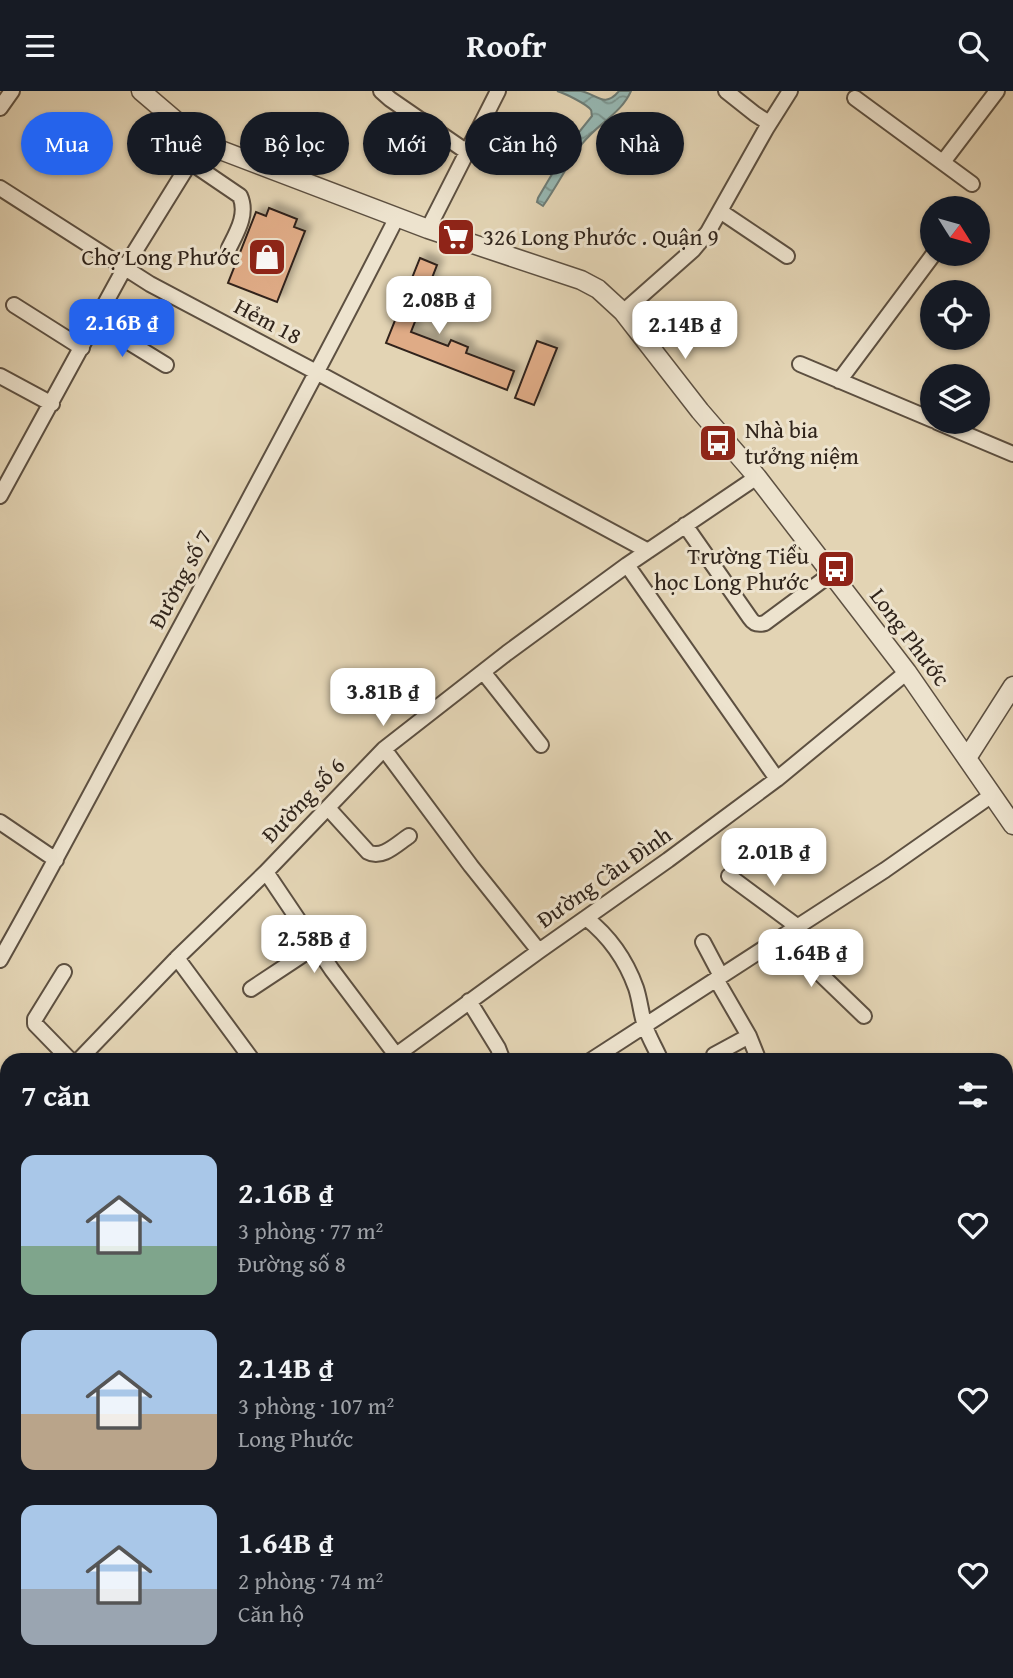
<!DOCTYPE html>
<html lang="vi">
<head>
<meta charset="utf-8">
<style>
	body { margin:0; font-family:"Gentium Book Plus",serif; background:#242831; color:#f1f3f6; height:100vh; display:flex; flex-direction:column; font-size:26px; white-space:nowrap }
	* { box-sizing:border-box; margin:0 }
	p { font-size:23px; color:#9ea1a6 }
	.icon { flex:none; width:38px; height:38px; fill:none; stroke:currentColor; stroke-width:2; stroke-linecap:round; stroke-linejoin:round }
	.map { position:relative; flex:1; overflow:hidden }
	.drawer { position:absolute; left:0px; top:962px; width:1013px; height:625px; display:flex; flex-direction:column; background:#171b24; border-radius:21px 21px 0 0; box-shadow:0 2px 5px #0004 }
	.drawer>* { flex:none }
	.hud { position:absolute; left:21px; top:21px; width:971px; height:63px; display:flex; gap:14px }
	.needle { width:46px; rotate:127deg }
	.buttons { position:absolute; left:920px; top:105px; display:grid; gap:14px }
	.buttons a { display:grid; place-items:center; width:70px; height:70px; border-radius:50%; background:#171b24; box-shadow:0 2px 5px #0004; font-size:35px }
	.price { position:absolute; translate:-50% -60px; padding:0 16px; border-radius:14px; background:#fff; color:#222; font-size:23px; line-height:46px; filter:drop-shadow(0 2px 4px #0008) }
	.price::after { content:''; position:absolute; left:50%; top:42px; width:21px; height:16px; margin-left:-10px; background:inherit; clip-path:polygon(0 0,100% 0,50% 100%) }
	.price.current { background:#2563eb; color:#fff }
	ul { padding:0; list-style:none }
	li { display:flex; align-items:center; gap:21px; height:175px; padding:0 21px }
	li span { display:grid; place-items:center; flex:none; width:196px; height:140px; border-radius:14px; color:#555 }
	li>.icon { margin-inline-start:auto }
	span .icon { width:84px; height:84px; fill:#fffc; stroke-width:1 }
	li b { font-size:30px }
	h2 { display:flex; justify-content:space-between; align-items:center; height:84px; padding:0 21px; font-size:30px }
	.pill { padding:0 24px; border-radius:32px; background:#171b24; box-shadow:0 2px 5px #0004; font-size:24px; line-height:63px }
	.pill.current { background:#2563eb; color:#fff }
	header { display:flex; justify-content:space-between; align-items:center; height:91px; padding:0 21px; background:#171b24; font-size:32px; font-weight:800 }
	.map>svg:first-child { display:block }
</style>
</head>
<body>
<header><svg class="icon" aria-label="menu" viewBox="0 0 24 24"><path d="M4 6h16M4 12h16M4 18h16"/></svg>Roofr<svg class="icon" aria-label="search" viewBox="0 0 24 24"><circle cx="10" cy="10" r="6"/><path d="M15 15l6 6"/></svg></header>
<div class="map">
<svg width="1013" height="1587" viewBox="0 0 1013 1587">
	<defs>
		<pattern id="water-waves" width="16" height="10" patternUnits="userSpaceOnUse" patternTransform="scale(1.75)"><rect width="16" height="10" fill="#96b7b2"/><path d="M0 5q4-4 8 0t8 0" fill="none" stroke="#7b9590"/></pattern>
		<filter id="shadow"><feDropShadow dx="6" dy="-6" stdDeviation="3.5" flood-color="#0004"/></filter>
	</defs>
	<rect width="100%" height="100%" fill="#e3d4b4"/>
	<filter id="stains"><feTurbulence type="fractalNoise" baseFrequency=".00286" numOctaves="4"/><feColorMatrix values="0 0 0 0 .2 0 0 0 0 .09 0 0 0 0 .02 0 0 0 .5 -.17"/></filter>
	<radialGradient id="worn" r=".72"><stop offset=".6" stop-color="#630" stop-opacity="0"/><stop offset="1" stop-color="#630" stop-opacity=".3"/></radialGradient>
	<!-- water -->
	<path fill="url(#water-waves)" stroke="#6d7c76" stroke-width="2" d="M557,0C565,0 574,0 581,0C597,3 604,18 619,0H631C621,23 597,33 582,53C568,73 557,95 543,115L537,111L538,107L571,51L592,25C591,23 592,21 591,19C587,13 564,2 557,0Z"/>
	<!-- building -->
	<path fill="#dfab86" stroke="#30241b" stroke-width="2" filter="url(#shadow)" d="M269,117L297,128L294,136L305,140L277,211L228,192L256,121L266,125Z
		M420,167L437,174L411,241L448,255L451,249L468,256L466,262L514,280L507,299L386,252Z
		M537,250L557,257L534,314L515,307Z"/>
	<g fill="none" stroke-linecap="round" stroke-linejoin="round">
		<defs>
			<path id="minor" d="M381,0L390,8L467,61
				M726,0L755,23L769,32
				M855,7L972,93
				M0,17L12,0
				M190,71L240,105C248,123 237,141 229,157
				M943,71L997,0
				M0,97L150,193L318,282L648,460
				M720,120L787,165
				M428,138L498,0
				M14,214L82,257
				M623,221L693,159L708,141L766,38L790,0
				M96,231L166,274
				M800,273L933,329
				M0,285L52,313
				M839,290L933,164
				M937,331L1013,363
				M0,405L124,178L202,52
				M685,434L750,527C754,533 758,534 765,532L831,483
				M627,474L777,688
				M484,582L541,654
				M384,658L471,775L539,860
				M328,717L368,761C382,769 398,752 409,745
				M0,731L56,769
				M266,781L332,879L396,964
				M729,785L798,836
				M586,827C609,845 626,869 636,897C640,909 641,923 645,935C649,947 656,958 661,970
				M782,846L864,925
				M703,851L721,885
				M177,867L253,970
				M0,869C48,784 93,698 139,613C226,451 314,290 397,126
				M64,881L35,928V933L71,970
				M716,888L749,945L759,970
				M251,898L316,855
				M469,910L498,957L503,970
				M78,970L177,867L266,781L384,658L507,562L627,474L757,386
				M388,970L539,860L668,769L777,688L907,581
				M590,970L885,779L992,704
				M713,970L714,964L749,945
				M0,1006L7,1014
				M0,1142L7,1136
				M0,1210L7,1204
				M0,1253L5,1260
				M1006,1261L1013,1268
				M0,1325L7,1319
				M1006,1329L1013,1324
				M1006,1373L1013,1383
				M0,1442L7,1446
				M145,1580L156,1587
				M448,1580V1587
				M105,1587V1580
				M464,1587L492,1584L530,1587
				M596,1587L597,1580"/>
			<path id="tertiary" d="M141,0L202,52L428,138L581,189L598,198L623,221L700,320L757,386L907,581L1013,734
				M967,667L1013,595"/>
		</defs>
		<!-- minor casing -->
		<use href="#minor" stroke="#5d5041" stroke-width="18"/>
		<!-- tertiary casing -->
		<use href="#tertiary" stroke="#5d5041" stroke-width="21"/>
		<!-- minor -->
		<use href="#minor" stroke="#ede3ce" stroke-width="14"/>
		<!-- tertiary -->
		<use href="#tertiary" stroke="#ede3ce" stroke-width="18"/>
	</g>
	<!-- icons -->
	<defs>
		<symbol id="supermarket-square" viewBox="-11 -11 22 22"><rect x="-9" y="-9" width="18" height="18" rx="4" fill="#8f2418" stroke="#ede3ce"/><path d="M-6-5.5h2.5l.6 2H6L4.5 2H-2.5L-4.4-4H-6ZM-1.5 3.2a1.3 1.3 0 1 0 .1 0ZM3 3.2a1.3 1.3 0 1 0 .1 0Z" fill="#fff"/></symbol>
		<symbol id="shop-square" viewBox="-11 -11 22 22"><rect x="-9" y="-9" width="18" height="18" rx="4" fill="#8f2418" stroke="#ede3ce"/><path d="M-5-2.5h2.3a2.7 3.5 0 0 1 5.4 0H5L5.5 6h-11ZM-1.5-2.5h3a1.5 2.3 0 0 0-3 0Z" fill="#fff"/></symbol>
		<symbol id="bus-square" viewBox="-11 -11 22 22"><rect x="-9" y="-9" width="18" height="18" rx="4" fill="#8f2418" stroke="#ede3ce"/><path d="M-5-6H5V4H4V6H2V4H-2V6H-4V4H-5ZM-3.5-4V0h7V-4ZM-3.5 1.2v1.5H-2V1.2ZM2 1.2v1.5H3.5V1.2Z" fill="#fff"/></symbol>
	</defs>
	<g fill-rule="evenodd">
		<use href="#supermarket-square" x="434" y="124" width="44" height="44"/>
		<use href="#shop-square" x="245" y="144" width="44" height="44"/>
		<use href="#bus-square" x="696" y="330" width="44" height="44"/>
		<use href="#bus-square" x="814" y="456" width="44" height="44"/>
	</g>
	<g text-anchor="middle" stroke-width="6" stroke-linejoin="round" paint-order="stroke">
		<!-- poi labels -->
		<g font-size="23" fill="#30241b" stroke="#ede3ce" text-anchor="start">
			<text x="483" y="154">326 Long Phước . Quận 9</text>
			<text x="240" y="174" text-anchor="end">Chợ Long Phước</text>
			<text x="745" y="347">Nhà bia<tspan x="745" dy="26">tưởng niệm</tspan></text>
			<text x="809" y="473" text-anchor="end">Trường Tiểu<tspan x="809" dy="26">học Long Phước</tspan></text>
		</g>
		<!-- street labels -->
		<g font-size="23" fill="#30241b" stroke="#ede3ce">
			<text transform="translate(268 230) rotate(28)" y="8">Hẻm 18</text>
			<text transform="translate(180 488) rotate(-62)" y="8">Đường số 7</text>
			<text transform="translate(910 546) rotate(53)" y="8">Long Phước</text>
			<text transform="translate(303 709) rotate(-46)" y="8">Đường số 6</text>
			<text transform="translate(604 786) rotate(-35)" y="8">Đường Cầu Đình</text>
		</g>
	</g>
	<rect width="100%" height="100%" filter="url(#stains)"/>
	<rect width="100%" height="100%" fill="url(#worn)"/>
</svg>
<div class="buttons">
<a><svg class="needle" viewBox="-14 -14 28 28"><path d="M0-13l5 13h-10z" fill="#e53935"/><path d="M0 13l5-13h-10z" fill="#9ea1a6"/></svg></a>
<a><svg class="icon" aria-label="locate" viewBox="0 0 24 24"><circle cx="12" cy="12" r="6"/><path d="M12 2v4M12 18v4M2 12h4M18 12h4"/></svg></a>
<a><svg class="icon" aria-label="layers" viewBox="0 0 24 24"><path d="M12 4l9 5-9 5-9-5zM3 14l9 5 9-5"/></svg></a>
</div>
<b class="price" style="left:439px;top:245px">2.08B ₫</b>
<b class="price current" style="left:122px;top:268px">2.16B ₫</b>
<b class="price" style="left:685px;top:270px">2.14B ₫</b>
<b class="price" style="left:383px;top:637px">3.81B ₫</b>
<b class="price" style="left:774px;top:797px">2.01B ₫</b>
<b class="price" style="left:314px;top:884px">2.58B ₫</b>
<b class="price" style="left:811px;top:898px">1.64B ₫</b>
<div class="hud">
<a class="pill current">Mua</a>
<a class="pill">Thuê</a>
<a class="pill">Bộ lọc</a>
<a class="pill">Mới</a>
<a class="pill">Căn hộ</a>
<a class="pill">Nhà</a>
</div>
<section class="drawer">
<h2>7 căn<svg class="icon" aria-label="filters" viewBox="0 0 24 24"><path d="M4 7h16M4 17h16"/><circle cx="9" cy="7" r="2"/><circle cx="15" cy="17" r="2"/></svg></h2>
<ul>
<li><span style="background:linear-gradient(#a9c7e8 65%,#7fa58c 0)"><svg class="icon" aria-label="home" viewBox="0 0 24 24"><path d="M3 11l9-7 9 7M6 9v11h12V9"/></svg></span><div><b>2.16B ₫</b><p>3 phòng · 77 m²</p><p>Đường số 8</p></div><svg class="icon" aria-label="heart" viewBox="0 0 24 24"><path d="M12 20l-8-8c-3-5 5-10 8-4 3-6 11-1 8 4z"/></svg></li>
<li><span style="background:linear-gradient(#a9c7e8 60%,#b9a48a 0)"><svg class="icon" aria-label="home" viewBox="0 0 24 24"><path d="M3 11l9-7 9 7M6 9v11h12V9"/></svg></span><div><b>2.14B ₫</b><p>3 phòng · 107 m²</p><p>Long Phước</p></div><svg class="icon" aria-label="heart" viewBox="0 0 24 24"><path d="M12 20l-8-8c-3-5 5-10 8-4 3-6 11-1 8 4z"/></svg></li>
<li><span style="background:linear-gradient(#a9c7e8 60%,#9aa5b1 0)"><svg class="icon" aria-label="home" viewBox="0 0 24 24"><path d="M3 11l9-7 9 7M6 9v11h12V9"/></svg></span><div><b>1.64B ₫</b><p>2 phòng · 74 m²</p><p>Căn hộ</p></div><svg class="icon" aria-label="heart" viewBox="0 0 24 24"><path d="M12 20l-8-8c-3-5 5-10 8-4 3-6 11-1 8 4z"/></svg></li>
</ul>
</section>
</div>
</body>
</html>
